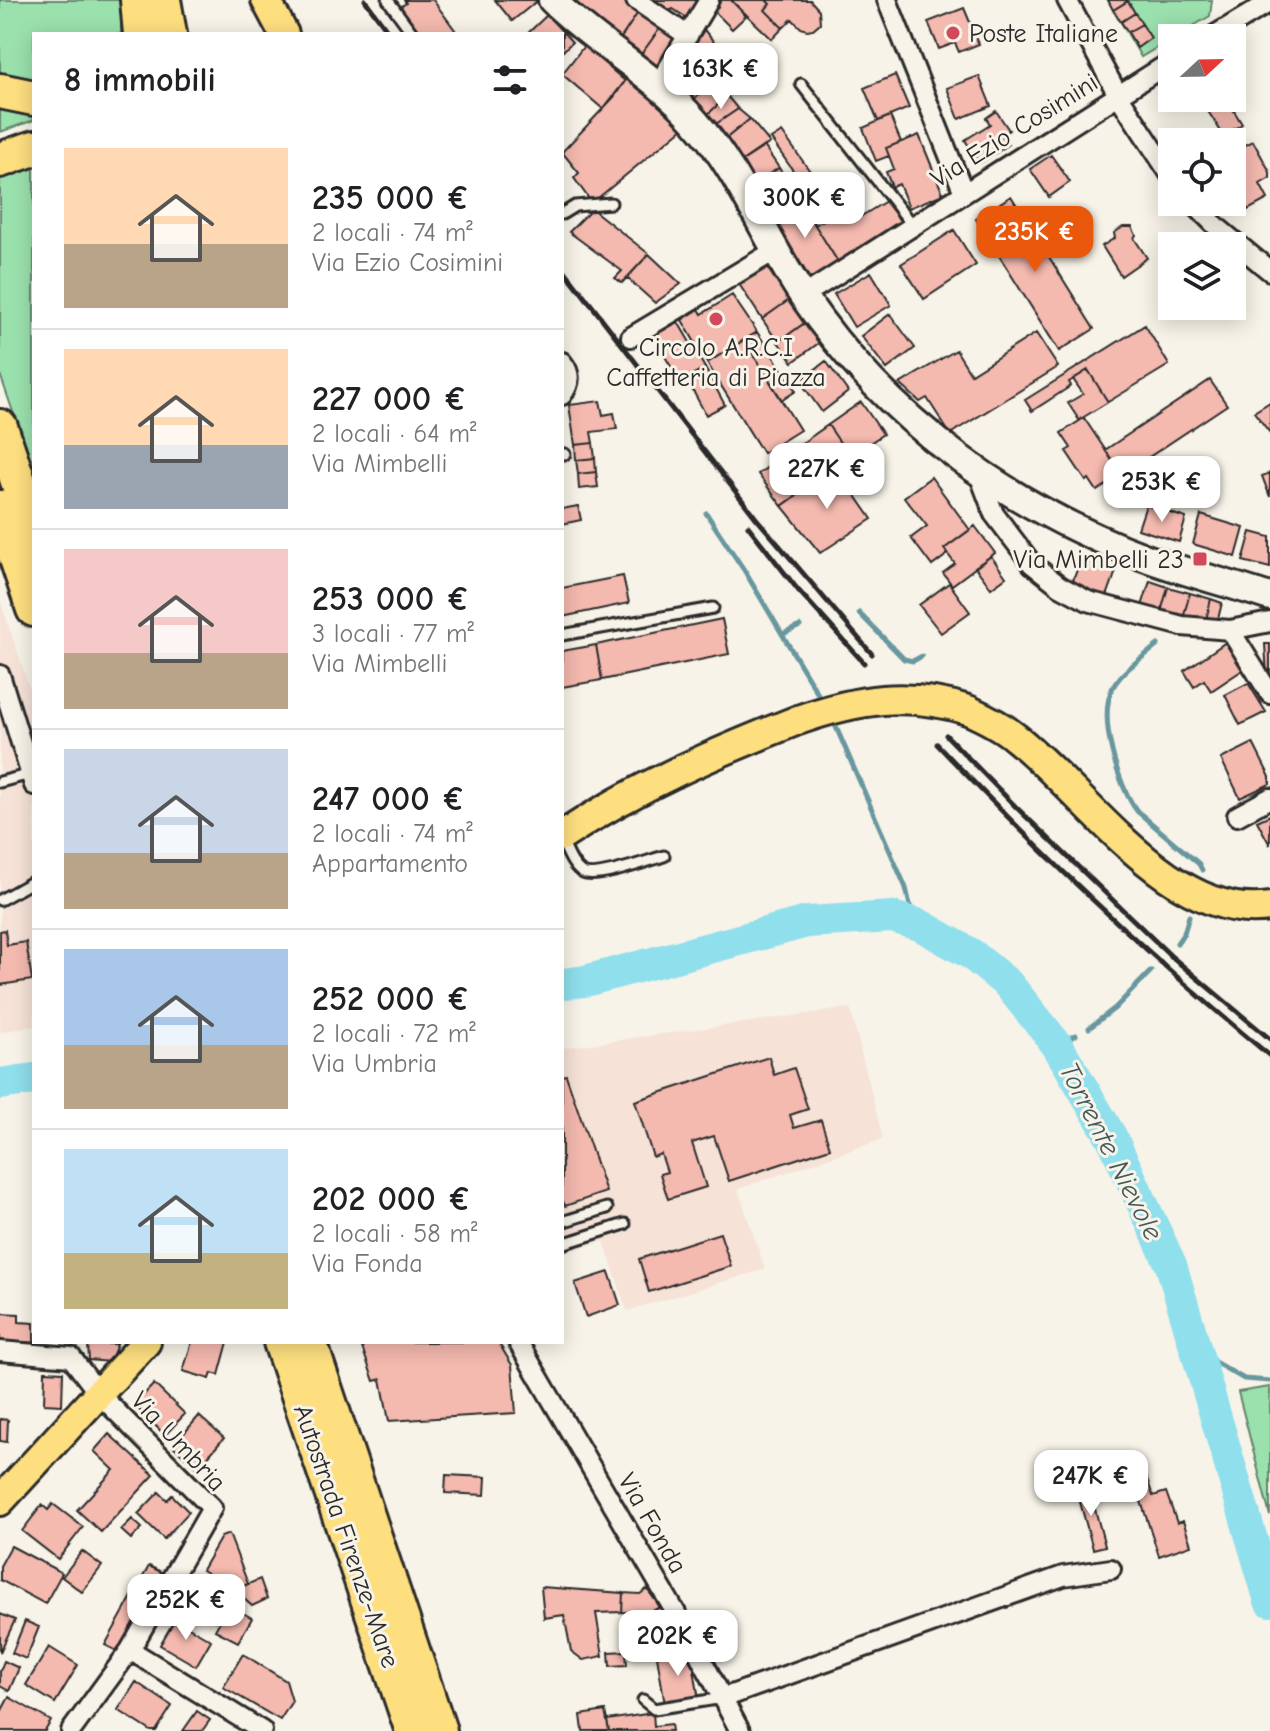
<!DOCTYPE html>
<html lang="it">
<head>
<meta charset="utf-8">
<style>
	body { margin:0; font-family:"Comic Neue",sans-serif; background:#f6f6f6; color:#202124; height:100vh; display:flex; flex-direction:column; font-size:30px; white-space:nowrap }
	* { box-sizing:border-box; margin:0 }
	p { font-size:26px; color:#757577 }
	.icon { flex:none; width:44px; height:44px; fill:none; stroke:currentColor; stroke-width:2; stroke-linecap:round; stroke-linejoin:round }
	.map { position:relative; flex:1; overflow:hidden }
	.drawer { position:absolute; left:32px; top:32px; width:532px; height:1312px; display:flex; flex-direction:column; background:#fff; border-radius:0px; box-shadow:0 4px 20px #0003 }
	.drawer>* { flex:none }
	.needle { width:52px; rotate:68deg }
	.controls { position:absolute; left:1158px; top:24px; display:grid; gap:16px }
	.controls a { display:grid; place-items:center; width:88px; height:88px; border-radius:0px; background:#fff; box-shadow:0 4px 20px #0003; font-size:40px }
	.price { position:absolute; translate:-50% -68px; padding:0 18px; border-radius:16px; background:#fff; color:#222; font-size:26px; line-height:52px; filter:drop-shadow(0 2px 4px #0008) }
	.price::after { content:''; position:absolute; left:50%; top:48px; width:24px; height:18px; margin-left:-12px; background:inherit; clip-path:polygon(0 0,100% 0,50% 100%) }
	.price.current { background:#ea580c; color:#fff }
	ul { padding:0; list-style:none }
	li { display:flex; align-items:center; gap:24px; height:200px; padding:0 32px }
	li+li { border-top:2px solid #e0e0e0 }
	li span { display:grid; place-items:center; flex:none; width:224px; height:160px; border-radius:0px; color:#555 }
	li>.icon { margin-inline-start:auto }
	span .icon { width:96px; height:96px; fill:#fffc; stroke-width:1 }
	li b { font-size:34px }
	h2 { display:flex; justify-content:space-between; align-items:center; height:96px; padding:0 32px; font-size:34px }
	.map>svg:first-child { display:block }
</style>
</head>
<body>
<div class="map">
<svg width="1270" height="1731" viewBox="0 0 1270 1731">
	<rect width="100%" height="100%" fill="#f7f3e8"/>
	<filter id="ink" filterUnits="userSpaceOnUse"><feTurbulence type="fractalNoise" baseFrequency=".0125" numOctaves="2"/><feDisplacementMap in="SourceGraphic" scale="16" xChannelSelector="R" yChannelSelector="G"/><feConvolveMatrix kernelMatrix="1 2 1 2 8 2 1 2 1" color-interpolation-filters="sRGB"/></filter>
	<g filter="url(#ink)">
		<!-- built -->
		<path fill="#f6e2d7" d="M0,600L34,701V1026L0,1032Z
			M850,1008L883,1139L738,1189L765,1269L627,1311L604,1241L562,1253V1048Z"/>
		<!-- green -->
		<path fill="#9be1ae" stroke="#63866c" stroke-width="2" d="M0,0H121V34H34V87L0,79Z
			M1108,0H1212L1210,16L1141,57Z
			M0,101L34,105V120L0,132Z
			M34,159V473L0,374V171Z
			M1270,1387V1516L1238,1392Z"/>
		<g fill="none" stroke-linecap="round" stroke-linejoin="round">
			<!-- stream -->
			<path stroke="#68979f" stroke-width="5" d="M706,513L744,570L822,701
				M859,613L904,659L913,661L922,656
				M783,634L800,626
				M1158,645C1143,657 1123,670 1113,687C1097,717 1118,786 1137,811L1199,864L1202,870
				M833,720L906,888L914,923
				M1177,943L1184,933L1189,916
				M1089,1028L1115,1008L1151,971
				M1057,1045L1076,1035
				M1199,1353L1244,1379L1270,1381"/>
			<!-- river -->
			<path stroke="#90dfec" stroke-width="32" d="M562,984L585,981L807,922L892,917L920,925L971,954L1008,984L1057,1045L1112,1138L1171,1265L1270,1601
				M0,1084L34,1079"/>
		</g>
		<!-- building -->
		<path fill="#f4b9af" stroke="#2b2b2b" stroke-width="2" d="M404,0H433L458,34H417L399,8L406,3Z
			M495,0H536L537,1L512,21Z
			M574,0H630L641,8L617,44L569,6Z
			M650,0H697L700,3L690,20L673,9L666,14Z
			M722,0H731L746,16L732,29L712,9Z
			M731,0H766L770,4L765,10L783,28L772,39Z
			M766,0H810L819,10L820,23L813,29L807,30L801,28L792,19L783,28L765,10L770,4Z
			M1108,0H1127L1128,1L1113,10Z
			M1128,1L1135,13L1121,22L1113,10Z
			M964,8L979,44L959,52L955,43L939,49L928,22Z
			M639,11L663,24L640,56L617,44Z
			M1135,13L1142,24L1128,32L1121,22Z
			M547,15L572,42L562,52V34H527Z
			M663,24L684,40L661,72L640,56Z
			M1142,24L1151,38L1137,48L1128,32Z
			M701,26L722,52L679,89L667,74Z
			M584,46L625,81L603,109L562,74Z
			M703,67L715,79L691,102L679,89Z
			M895,75L909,108L878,121L864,88Z
			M979,76L991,106L959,119L947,88Z
			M628,77L683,128L592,203L574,178L579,173L562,152L614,97Z
			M715,79L727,96L705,117L691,102Z
			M727,96L738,109L713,126L705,117Z
			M1226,98L1242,124L1224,136L1200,99Z
			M738,109L750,119L724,140L713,126Z
			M996,111L1009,130L1002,135L1008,145L980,163L965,140L990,124L986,118Z
			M890,116L901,142L886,148L889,156L876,161L863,128Z
			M750,119L770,143L739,163L724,140Z
			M782,132L812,174L801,182L771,139Z
			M919,135L943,194L909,208L899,184L892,187L886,172L894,169L886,148Z
			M1253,141L1270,172V178L1260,184L1268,199L1248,210L1238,191L1232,193V152Z
			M764,146L779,168L753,184L739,163Z
			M1051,155L1070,182L1049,197L1030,169Z
			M779,168L800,201L773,217L753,184Z
			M1011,196L1094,329L1059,351L976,219Z
			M800,201L838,262L810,279L773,217Z
			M886,201L900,221L838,262L815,225L851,204L860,217Z
			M592,209L649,254L622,283L615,278L622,271L569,232Z
			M1123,227H1132L1136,235L1134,238L1147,258L1121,276L1102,246L1115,238L1114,233Z
			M954,230L976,265L924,299L901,264Z
			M649,254L681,284L655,303L627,278Z
			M764,263L789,300L762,319L737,281Z
			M871,272L891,305L854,327L834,294Z
			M732,295L757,332L707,363L682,320L699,309L702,314Z
			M789,300L806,322L778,342L762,319Z
			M890,314L915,348L887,369L861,336Z
			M678,322L705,368L680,382L653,336Z
			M806,322L820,342L793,362L778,342Z
			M1145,325L1169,365L1108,402L1088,370L1069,382L1071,386L1032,411L1025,400Z
			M757,332L796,391L782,400L744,340Z
			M1036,333L1058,367L950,434L927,398L920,402L900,384L956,350L971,374Z
			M744,340L800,430L763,453L707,363Z
			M826,361L848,392L822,412L800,381Z
			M705,368L725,405L706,415L686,378Z
			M1088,370L1108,402L1079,420L1068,403L1083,394L1073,379Z
			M1210,380L1227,405L1122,475L1105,450Z
			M600,401L603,415L614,413L617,429L591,432L593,443L575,445L569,405Z
			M861,402L883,434L850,457L828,425Z
			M1270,402V433L1254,412Z
			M1084,418L1122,475L1097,491L1089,479L1086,481L1066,451L1071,448L1061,433Z
			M828,425L850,457L782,506L758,474Z
			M593,443L595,458L576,460L575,445Z
			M595,458L596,472L578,474L576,460Z
			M836,467L872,519L820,553L782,506Z
			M596,472L598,487L579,489L578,474Z
			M1270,473V497L1262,476Z
			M931,477L970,530L944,549L948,554L932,566L911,538L927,526L904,497Z
			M1146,505L1186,518L1179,542L1138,529Z
			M578,506L581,520L562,524V509Z
			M1201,515L1244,528L1236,557L1193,544Z
			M975,526L995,553L952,585L943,573L955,564L944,549Z
			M1251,532L1270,537V568L1243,561Z
			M991,556L1006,577L991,588L975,567Z
			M1081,559L1116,571L1106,599L1071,586Z
			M623,576L629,603L562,617V588Z
			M1150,581L1168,587L1161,612L1142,606Z
			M949,583L970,612L941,633L919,605Z
			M1168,587L1190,593L1183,618L1161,612Z
			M1190,593L1211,599L1205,624L1183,618Z
			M1211,599L1222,603L1216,627L1205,624Z
			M722,619L729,654L602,680L596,645Z
			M1226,642L1244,669L1211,691L1204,680L1194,687L1184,671Z
			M1265,644H1270V676H1267Z
			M596,645L602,680L562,687V651Z
			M1248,683L1266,712L1240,725L1225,695Z
			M1253,743L1270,777V784L1240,798L1221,759Z
			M1270,815V845L1257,821Z
			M5,930L7,945L26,942L32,980L0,985V931Z
			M769,1057L774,1075L794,1068L808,1109L790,1115L794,1128L821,1120L830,1148L729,1181L714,1136L692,1143L706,1187L668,1199L660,1174L667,1172L661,1154L653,1157L635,1101Z
			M566,1075L606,1192L565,1206L562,1199V1076Z
			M720,1233L731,1266L649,1292L639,1259Z
			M609,1272L620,1305L586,1317L575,1283Z
			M0,1313L19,1314V1322L34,1323V1342L38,1343L0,1341Z
			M192,1342H228L219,1375L212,1373L210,1379L183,1371Z
			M360,1342H498L512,1365L516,1413L389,1421L381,1379L374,1381Z
			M88,1344H117L110,1362L89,1360Z
			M45,1371L63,1372L62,1405L44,1404Z
			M154,1384L185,1414L165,1435L134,1405Z
			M199,1416L224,1438L198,1468L173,1446Z
			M0,1419L8,1420L7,1442L0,1441Z
			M109,1434L154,1475L101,1532L77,1510L114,1470L94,1451Z
			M1144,1470L1153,1496L1166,1492L1177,1523L1183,1521L1191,1545L1159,1556L1132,1474Z
			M446,1475L486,1477L485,1495L445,1493Z
			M1089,1487L1105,1546L1093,1549L1077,1491Z
			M159,1492L167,1500L172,1495L189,1512L164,1539L138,1514Z
			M53,1504L83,1527L58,1559L22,1531L42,1505L48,1510Z
			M132,1519L142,1528L131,1539L121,1530Z
			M229,1534L248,1584L234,1590L202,1570L221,1537Z
			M11,1546L62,1573L45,1604L0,1580V1566Z
			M82,1551L102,1566L82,1592L62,1577Z
			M149,1566L163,1573L119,1652L105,1645Z
			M195,1575L230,1597L215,1621L180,1600Z
			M260,1579L267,1599L252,1606L234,1590Z
			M541,1587L623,1593L622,1612L596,1613L603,1656L583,1660L571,1651L564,1615L544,1618Z
			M647,1589L660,1607L647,1614L622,1612L623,1593L640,1594Z
			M229,1605L252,1618L238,1642L215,1630Z
			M660,1607L691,1650L657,1656L643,1629L651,1623L647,1614Z
			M0,1614L15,1620L0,1652Z
			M175,1619L211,1640L196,1666L160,1645Z
			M25,1621L39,1627L26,1659L12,1653Z
			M49,1647L78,1665L55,1703L26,1685Z
			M691,1650L699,1700L665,1705L657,1656Z
			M626,1651L627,1665L610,1666L609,1652Z
			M243,1654L286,1681L292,1701L280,1720L223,1687Z
			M4,1661L19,1668L9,1691L0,1686V1671Z
			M136,1682L172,1706L156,1731H151L118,1710Z
			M9,1697L51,1721L45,1731H0V1714Z
			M197,1711L210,1720L202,1731H183Z
			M605,1711L609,1731H583L581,1715Z
			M653,1713L654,1726L671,1724L672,1731H609L607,1720Z"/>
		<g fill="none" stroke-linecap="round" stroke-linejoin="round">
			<defs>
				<path id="service" d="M388,0L413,34
					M801,84L913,226
					M562,214L575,206L611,203
					M562,454H565
					M562,635L713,608
					M0,782L31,774
					M562,841C567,851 572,867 583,873C597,880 647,861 664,856
					M0,900L34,881
					M562,1222L607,1208
					M562,1244L625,1224
					M643,1700L654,1709L723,1698"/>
				<path id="minor" d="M636,0L688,36
					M887,0L964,193
					M1067,0L1118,95L1172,177
					M1210,38L1270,2
					M658,85L709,0
					M1192,202L1218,228L1270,271
					M803,296L1172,61
					M631,337L776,250
					M562,362C571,373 571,383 562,395
					M979,474L994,514L1032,564L1060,586L1088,601L1182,626L1230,630L1270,622
					M1230,630L1270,694
					M0,675L34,785
					M1237,816L1270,798
					M518,1342L687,1632L740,1731
					M0,1351L71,1357L99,1394L212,1508L130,1650L71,1731
					M130,1650L262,1731
					M723,1698L1063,1576L1111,1569"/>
				<path id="secondary" d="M552,0C596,44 654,74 695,121C740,172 765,239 803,296C887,420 1008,507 1149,559C1188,573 1230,584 1270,597"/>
				<path id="primary" d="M266,0L284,34
					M968,710C986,718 1002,726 1016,738C1085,792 1172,923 1270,907
					M562,836C637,786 715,753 798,720
					M0,1501L146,1342"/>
				<path id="motorway" d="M138,0L141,34
					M163,0L169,34
					M0,91L34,98
					M0,160L34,148
					M0,427L34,529
					M0,508L34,609
					M281,1342L413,1731
					M309,1342L439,1731"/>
			</defs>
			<!-- service casing -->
			<use href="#service" stroke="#2b2b2b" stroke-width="15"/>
			<!-- minor casing -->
			<use href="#minor" stroke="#2b2b2b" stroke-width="24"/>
			<!-- secondary casing -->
			<use href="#secondary" stroke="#2b2b2b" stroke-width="32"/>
			<!-- primary casing -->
			<use href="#primary" stroke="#2b2b2b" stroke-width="34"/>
			<!-- motorway casing -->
			<use href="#motorway" stroke="#2b2b2b" stroke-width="40"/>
			<!-- service -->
			<use href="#service" stroke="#f7f3e8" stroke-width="9"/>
			<!-- minor -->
			<use href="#minor" stroke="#f7f3e8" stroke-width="18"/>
			<!-- secondary -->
			<use href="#secondary" stroke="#f7f3e8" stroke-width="26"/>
			<!-- primary -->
			<use href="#primary" stroke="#fedf80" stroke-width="28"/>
			<!-- motorway -->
			<use href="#motorway" stroke="#fedf80" stroke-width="34"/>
			<!-- rail -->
			<path stroke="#2b2b2b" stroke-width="5" d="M365,0L390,34
				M562,267L756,518L872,654
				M748,526L798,590L864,663
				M946,735L1017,808L1172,957L1270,1039
				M937,744C1041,854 1152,959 1270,1056"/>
			<defs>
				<path id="primary-bridge" d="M798,720C858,699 907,691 968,710"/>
			</defs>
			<!-- primary-bridge casing -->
			<use href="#primary-bridge" stroke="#2b2b2b" stroke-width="34" stroke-linecap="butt"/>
			<!-- primary-bridge -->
			<use href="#primary-bridge" stroke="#fedf80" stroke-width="28"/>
		</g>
	</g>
	<!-- markers -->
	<g fill="#d1495b" stroke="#f7f3e8" stroke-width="3">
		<circle cx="953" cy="33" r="8"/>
		<circle cx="716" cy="319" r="8"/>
		<rect x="1192" y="551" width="16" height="16" rx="4"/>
	</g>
	<g text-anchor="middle" stroke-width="6" stroke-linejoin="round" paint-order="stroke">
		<!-- poi labels -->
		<g font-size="26" fill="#2b2b2b" stroke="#f7f3e8" text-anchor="start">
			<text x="969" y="42">Poste Italiane</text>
			<text x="716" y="356" text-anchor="middle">Circolo A.R.C.I<tspan x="716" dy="30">Caffetteria di Piazza</tspan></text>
			<text x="1184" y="568" text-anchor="end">Via Mimbelli 23</text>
		</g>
		<!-- street labels -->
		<g font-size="26" fill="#2b2b2b" stroke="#f7f3e8">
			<text transform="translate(1014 130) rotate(-32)" y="9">Via Ezio Cosimini</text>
			<text transform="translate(179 1441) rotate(47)" y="9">Via Umbria</text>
			<text transform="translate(653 1523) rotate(60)" y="9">Via Fonda</text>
			<text transform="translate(347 1536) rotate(71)" y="9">Autostrada Firenze-Mare</text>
		</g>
		<!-- water labels -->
		<g font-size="28" font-style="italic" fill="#44585b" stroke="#f7f3e8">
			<text transform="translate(1112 1151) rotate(63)" y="10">Torrente Nievole</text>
		</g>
	</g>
</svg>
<div class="controls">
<a><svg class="needle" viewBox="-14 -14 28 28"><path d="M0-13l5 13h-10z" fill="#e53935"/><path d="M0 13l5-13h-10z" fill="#757577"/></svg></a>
<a><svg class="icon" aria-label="locate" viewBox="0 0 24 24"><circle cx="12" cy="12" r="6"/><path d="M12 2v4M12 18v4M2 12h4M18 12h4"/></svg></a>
<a><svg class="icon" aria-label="layers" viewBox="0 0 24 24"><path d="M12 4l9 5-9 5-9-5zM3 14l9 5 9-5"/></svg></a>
</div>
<b class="price" style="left:721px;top:111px">163K €</b>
<b class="price" style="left:805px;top:240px">300K €</b>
<b class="price current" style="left:1035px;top:274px">235K €</b>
<b class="price" style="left:827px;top:511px">227K €</b>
<b class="price" style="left:1162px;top:524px">253K €</b>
<b class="price" style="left:1091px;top:1518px">247K €</b>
<b class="price" style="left:186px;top:1642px">252K €</b>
<b class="price" style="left:678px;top:1678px">202K €</b>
<section class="drawer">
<h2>8 immobili<svg class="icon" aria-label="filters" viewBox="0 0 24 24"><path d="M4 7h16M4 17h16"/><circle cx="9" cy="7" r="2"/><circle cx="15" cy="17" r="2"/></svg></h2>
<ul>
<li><span style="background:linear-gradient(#ffd9b3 60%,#b9a48a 0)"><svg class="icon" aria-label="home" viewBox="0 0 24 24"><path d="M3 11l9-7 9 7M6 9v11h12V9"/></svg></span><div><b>235 000 €</b><p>2 locali · 74 m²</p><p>Via Ezio Cosimini</p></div></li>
<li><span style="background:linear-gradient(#ffd9b3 60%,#9aa5b1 0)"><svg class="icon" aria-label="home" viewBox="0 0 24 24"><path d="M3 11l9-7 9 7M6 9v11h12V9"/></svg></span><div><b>227 000 €</b><p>2 locali · 64 m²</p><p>Via Mimbelli</p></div></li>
<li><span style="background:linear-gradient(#f6c9c9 65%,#b9a48a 0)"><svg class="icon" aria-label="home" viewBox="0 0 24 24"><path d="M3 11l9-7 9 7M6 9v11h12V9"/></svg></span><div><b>253 000 €</b><p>3 locali · 77 m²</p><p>Via Mimbelli</p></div></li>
<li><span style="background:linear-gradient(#c9d6e8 65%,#b9a48a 0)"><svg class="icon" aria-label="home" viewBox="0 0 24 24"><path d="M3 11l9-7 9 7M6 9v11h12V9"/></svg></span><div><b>247 000 €</b><p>2 locali · 74 m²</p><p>Appartamento</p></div></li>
<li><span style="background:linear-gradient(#a9c7e8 60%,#b9a48a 0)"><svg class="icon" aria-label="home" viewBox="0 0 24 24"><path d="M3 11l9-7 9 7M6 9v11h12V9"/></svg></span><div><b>252 000 €</b><p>2 locali · 72 m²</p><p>Via Umbria</p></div></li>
<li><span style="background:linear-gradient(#bfe0f5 65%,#c2b280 0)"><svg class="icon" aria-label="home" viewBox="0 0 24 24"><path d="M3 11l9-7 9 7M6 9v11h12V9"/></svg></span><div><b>202 000 €</b><p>2 locali · 58 m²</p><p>Via Fonda</p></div></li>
</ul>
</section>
</div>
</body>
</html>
